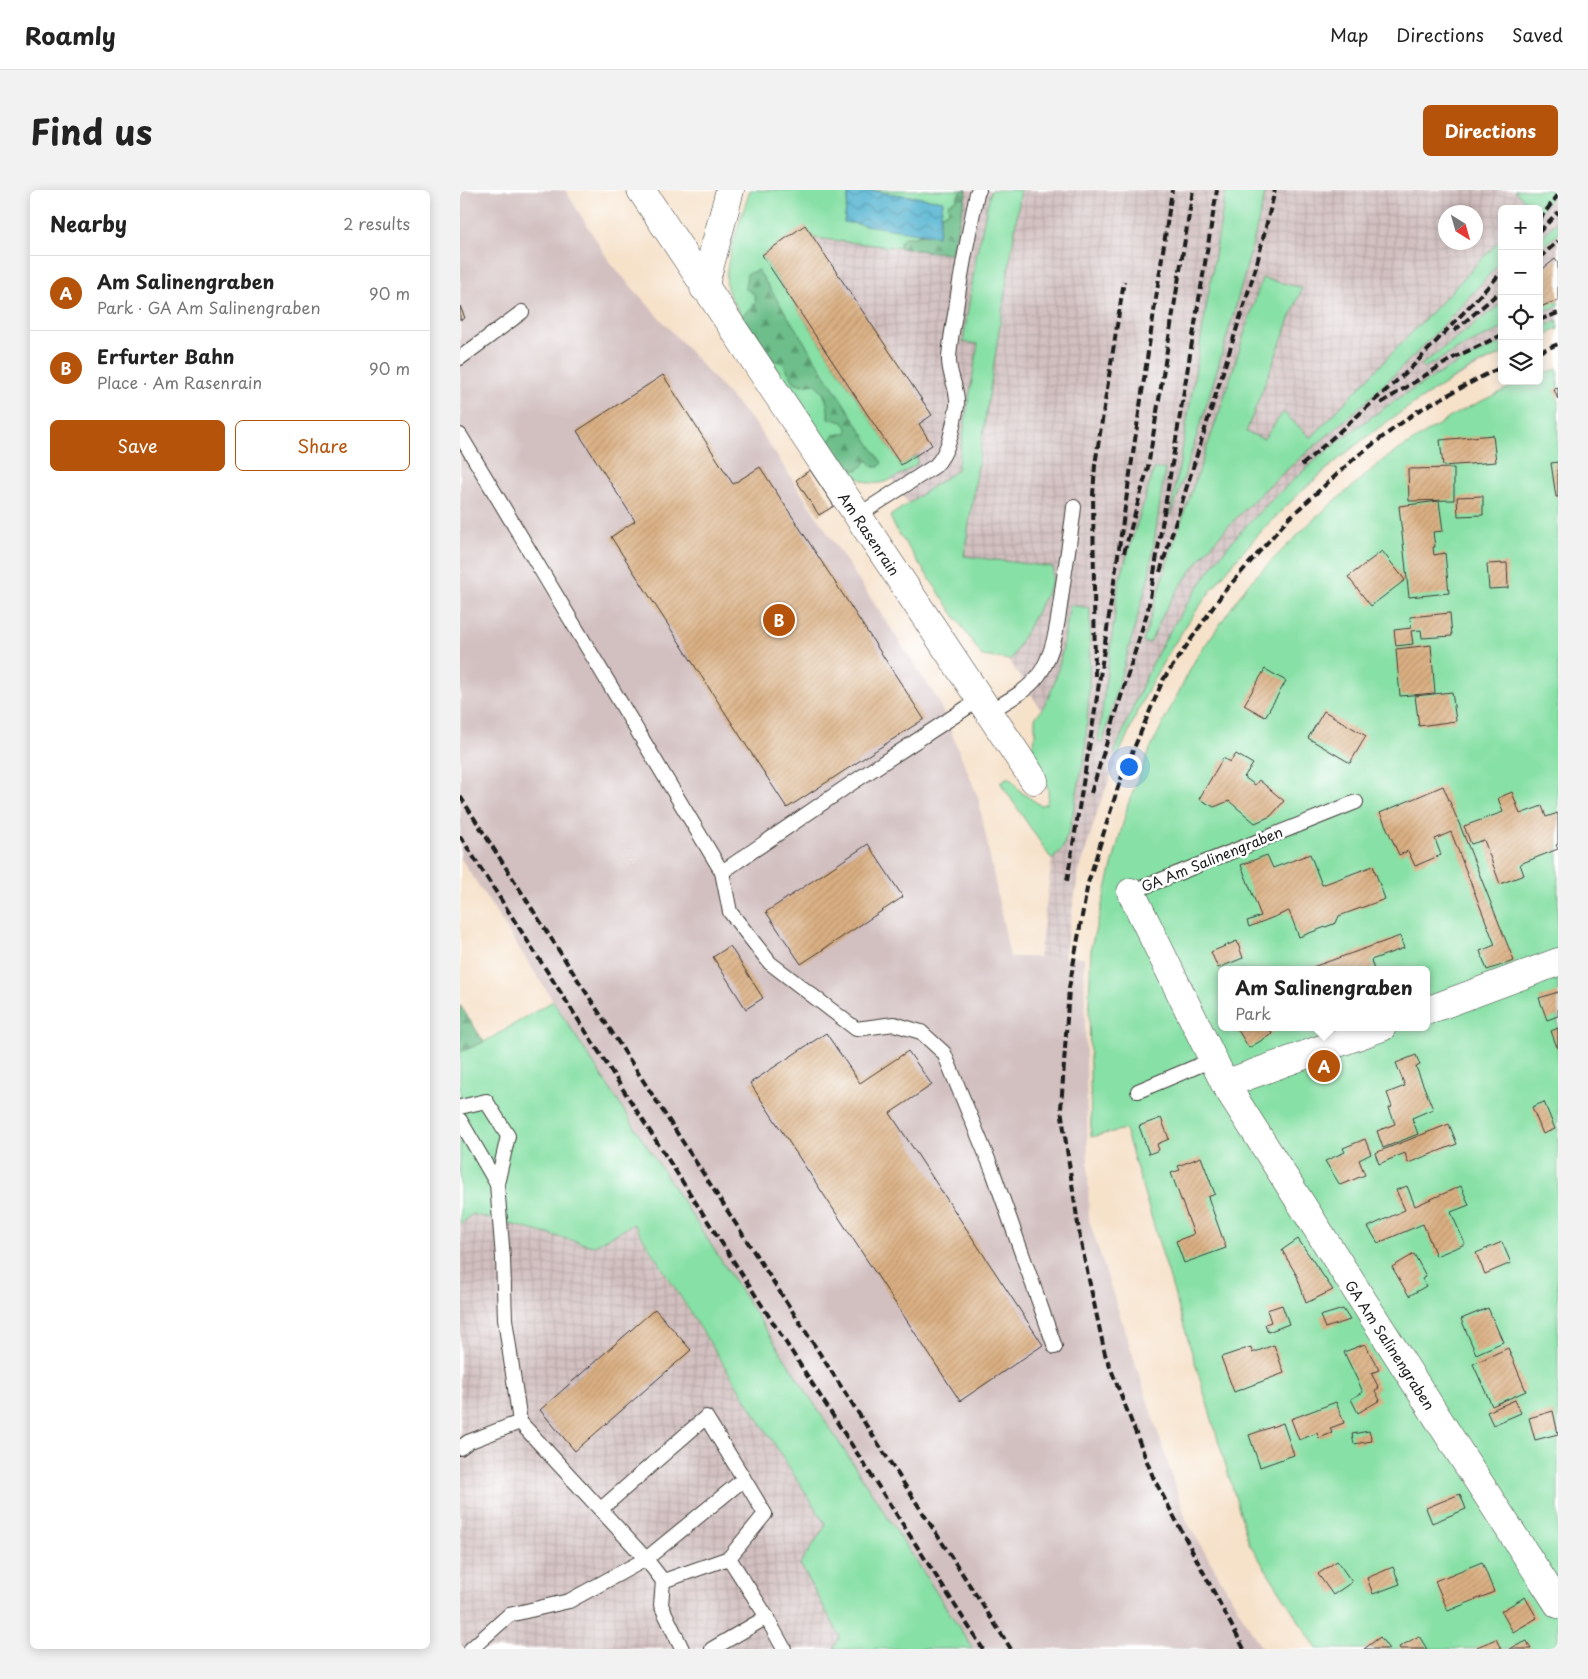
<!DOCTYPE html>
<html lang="en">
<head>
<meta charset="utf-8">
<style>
  :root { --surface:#fff; --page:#f2f2f2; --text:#222; --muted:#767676; --line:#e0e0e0; --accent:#b45309 }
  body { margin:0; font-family:"Playpen Sans",sans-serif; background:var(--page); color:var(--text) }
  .controls { position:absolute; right:15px; top:15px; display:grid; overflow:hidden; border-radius:8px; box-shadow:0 2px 12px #0003 }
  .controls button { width:45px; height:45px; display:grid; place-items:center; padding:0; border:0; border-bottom:1px solid var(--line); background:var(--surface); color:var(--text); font:25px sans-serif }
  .compass { position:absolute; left:978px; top:15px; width:45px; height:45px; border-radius:50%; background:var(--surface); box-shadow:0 2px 12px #0003; rotate:143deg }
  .you { position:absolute; left:668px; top:576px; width:18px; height:18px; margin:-12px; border:4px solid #fff; border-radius:50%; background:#1a73e8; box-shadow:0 0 0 8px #1a73e833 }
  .badge { display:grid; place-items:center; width:32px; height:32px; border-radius:50%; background:var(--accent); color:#fff; font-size:16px; font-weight:700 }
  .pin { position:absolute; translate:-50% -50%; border:2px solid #fff; box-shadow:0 1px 5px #0006 }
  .popup { position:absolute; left:758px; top:776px; width:212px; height:65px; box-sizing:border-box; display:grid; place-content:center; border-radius:8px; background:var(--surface); filter:drop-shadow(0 1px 4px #0005); font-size:16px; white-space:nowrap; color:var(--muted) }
  .popup b { font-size:19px; color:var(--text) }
  .popup::after { content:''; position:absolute; left:50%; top:100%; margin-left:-10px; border:10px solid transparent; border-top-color:var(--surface) }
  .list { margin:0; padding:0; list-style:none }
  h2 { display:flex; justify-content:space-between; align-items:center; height:65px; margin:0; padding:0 20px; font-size:21px }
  h2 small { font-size:16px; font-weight:400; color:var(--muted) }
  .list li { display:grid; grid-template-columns:32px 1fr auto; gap:15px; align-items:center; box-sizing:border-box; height:75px; padding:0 20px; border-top:1px solid var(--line) }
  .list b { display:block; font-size:19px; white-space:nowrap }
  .list p { margin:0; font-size:16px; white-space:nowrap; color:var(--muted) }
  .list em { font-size:16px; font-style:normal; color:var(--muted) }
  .actions { display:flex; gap:10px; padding:15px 20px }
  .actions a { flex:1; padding:11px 0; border:1px solid var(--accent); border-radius:8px; text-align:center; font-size:18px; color:var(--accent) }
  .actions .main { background:var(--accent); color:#fff }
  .icon { flex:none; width:28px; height:28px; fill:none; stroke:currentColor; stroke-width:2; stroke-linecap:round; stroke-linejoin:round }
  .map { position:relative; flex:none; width:1098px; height:1459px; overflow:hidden; border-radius:8px }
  header { display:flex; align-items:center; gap:30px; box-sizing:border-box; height:70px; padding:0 25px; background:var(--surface); border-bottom:1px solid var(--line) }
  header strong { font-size:24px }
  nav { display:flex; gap:28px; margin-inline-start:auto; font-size:18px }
  .intro { display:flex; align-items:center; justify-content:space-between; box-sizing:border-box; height:120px; padding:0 30px }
  h1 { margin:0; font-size:35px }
  .button { padding:12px 22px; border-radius:8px; background:var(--accent); color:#fff; font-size:18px; font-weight:700 }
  main { display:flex; gap:30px; padding:0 30px }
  aside { flex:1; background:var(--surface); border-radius:8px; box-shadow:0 2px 12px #0003 }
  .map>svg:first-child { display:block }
  .industrial { fill:url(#industrial-grid); fill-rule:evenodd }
  .railway { fill:#d2bfc0 }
  .green { fill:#87e0a5; stroke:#527e60; fill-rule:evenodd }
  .forest { fill:url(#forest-firs); stroke:#446d53 }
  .water { fill:url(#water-waves); stroke:#366876 }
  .building { fill:url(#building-hatch) }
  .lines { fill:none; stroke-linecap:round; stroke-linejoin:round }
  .lane-casing { stroke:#3d3a36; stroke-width:16 }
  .street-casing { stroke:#3d3a36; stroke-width:29 }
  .lane { stroke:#fff; stroke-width:14 }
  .street { stroke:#fff; stroke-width:28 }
  .rail { stroke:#1c1c1c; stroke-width:4; stroke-dasharray:8 4; stroke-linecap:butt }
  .labels { text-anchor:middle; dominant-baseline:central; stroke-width:5; stroke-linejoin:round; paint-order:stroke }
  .street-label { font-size:14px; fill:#1c1c1c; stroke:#fff }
</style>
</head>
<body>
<header>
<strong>Roamly</strong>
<nav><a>Map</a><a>Directions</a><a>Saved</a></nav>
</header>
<div class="intro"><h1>Find us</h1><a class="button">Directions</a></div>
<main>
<aside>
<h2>Nearby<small>2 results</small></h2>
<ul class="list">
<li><span class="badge">A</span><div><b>Am Salinengraben</b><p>Park · GA Am Salinengraben</p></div><em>90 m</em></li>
<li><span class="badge">B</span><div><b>Erfurter Bahn</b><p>Place · Am Rasenrain</p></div><em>90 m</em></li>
</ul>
<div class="actions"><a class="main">Save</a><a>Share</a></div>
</aside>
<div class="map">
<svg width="1098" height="1459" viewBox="0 0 1098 1459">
  <defs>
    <pattern id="industrial-grid" width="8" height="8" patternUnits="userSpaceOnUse" patternTransform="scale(1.25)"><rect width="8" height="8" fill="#d2bfc0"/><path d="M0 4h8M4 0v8" fill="none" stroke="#b4a4a4"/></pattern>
    <pattern id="forest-firs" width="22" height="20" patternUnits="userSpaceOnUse" patternTransform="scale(1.25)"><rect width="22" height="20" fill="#6dbe8a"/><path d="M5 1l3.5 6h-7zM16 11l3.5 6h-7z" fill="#599a70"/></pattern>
    <pattern id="water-waves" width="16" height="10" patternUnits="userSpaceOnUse" patternTransform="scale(1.25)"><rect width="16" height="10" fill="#51b3d0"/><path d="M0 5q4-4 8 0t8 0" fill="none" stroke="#4291a8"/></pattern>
    <pattern id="building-hatch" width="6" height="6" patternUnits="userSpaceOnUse" patternTransform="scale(1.25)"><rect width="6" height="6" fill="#daaf82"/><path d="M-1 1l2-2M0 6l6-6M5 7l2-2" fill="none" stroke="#ba9670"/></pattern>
  </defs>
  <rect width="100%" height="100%" fill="#fff"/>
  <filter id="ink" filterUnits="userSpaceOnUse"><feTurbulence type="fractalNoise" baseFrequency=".02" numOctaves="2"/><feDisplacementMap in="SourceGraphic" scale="10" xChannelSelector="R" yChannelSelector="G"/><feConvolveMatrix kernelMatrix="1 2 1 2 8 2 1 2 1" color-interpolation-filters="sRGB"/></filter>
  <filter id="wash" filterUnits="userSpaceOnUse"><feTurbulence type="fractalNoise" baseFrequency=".0096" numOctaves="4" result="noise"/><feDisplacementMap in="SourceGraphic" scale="20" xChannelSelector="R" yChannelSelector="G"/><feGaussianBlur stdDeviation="1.12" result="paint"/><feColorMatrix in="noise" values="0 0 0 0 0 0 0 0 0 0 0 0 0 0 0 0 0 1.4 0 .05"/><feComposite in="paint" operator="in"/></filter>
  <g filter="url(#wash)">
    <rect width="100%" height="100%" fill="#f6e1c9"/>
    <g class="industrial">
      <path d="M302,0H1098V139L1079,147V19H1042V164L985,194L932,228L899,252L868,279L811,330L784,360L749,402L725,436L700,477L672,533L639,616L618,686L604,767L579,768L592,670L614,547L582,521L286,62ZM986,22H1016V52H986Z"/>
      <path d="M12,1024L133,1056L173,1034L445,1459H0V1035Z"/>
    </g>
    <path class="railway" d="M0,0H105L151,74L297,236L478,510L518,607L550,767H624L629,1030L727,1332L802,1459H513L0,667Z"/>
    <g class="green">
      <path d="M290,0H389L384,32L478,45L483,11L407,0H507L491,64L354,48L345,36L302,65L441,275L458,265L457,274C422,297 410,304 378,270L279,122C276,115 270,108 268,101C260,78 283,25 290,0Z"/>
      <path d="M532,0H561L504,366L593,377L591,395L551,470L522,466L435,338L430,326L497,280L518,154L503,152L516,67L530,3Z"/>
      <path d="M766,0H806C780,110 746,218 711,326L710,325L721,267Z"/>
      <path d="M1054,0H1096L1079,24V19H1070L1071,17Z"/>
      <path d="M1098,31V44L1079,60V49Z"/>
      <path d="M1042,48V70C998,120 954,168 905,212C878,237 849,260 822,284C780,321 739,365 710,412C702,425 696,440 690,453L683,452L710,364L762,214L802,88L842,98L786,242L804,249L823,222L851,248Z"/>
      <path d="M1098,110V116L1079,123V116L1081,117Z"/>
      <path d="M1042,113V139L1005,155L964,178L961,175Z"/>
      <path d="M1098,130V139L1079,147V138Z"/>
      <path d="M1042,153V164C1009,177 979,197 950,216C850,283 761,371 701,476C684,504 672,535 659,564L654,563C673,519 689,473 715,433C733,404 752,375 774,349C843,272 946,192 1042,153Z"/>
      <path d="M1098,179V1459H857L789,1353L665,939L631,947L629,813L631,757L668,614L690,559L735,470L788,394L854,329L923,270L997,223L1063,191H1079V184ZM762,780H966V837H762Z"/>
      <path d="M694,279H705L689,386L642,553L638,552L659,392Z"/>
      <path d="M610,415L630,418L629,502L625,563L610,638L602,659L592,670L540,592L549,587L561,602L580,615L586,614C595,593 574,583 572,563C571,558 574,553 575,548C575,541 575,535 575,528C600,501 603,450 610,415Z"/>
      <path d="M93,811L513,1459H374L380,1446L340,1374L366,1335L174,1034L133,1056L12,1024L0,1035V862L24,852Z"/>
    </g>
    <g class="forest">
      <path d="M505,0H507L491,64L440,58V52L444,47H455L464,43L478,45L481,26L489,21L488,14L496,10L499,3Z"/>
      <path d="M298,80L422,273L419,277H414L407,270C392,296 375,267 369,252L374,245L387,243V238L383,232L368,228C369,214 365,203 355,193L342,195L334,192L323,173L312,170L282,126L296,112L294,104L285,98L287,84Z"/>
      <path d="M0,815L24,852L0,862Z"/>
    </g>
    <path class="water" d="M389,0H407L483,11L478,46L384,32Z"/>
    <g id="blocks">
      <g class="building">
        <path d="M345,35L472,225L459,234L472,255L441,275L302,65Z"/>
        <path d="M1095,69L1098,73V110L1080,117L1079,82Z"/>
        <path d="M0,116L5,128L0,130Z"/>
        <path d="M203,185L273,294L300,277L464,529L327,618L151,347L175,331L117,241Z"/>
        <path d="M1098,198V210L1094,199Z"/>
        <path d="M1033,245L1036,272L983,276L980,250Z"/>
        <path d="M1098,272V307H1096L1091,273Z"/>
        <path d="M994,278V310L949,311L948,279Z"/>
        <path d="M350,280L374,316L359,325L336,290Z"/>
        <path d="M1023,306V325L998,326L997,307Z"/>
        <path d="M979,311L983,341L973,342L975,357H973L974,365L985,363L989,403L949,407L939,316Z"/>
        <path d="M922,361L945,390L911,416L888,387Z"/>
        <path d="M1047,373L1048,398L1029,399L1027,374Z"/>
        <path d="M990,423L992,446L962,448L961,440L951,441L953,454L936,456L934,440L951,438L950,427Z"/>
        <path d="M971,455L975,503L940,506L936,459Z"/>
        <path d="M805,479L826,491L805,527L784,515Z"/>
        <path d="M992,502L996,531L959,536L955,506Z"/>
        <path d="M864,521L906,546L890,573L848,548Z"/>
        <path d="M776,564L793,574L784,587L795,595L799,590L824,611L811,626L795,633L769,611L754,617L739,609L763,568L770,572Z"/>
        <path d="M983,596L1001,638L1054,771L1027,780L1020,761L1035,755L991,642L975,649L981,665L955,676L948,661L939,665L920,623Z"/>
        <path d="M1052,602L1060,624L1082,616L1086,627L1098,623V654L1096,655L1098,659L1060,674L1064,685L1040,694L1024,650L1011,654L1004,636L1043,622L1038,608Z"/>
        <path d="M408,654L443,707L341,774L306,722Z"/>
        <path d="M850,664L862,695L913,676L925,709L879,726L876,733L839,747L829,721L789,737L787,731L801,726L781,675L807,665L813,678Z"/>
        <path d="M940,746L944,758L911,770L914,780H851L850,778Z"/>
        <path d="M777,751L783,768L758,778L751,762Z"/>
        <path d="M270,756L303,808L286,819L253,767Z"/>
        <path d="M1098,802V826L1087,830L1079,808Z"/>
        <path d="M776,837H809L812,844L789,858Z"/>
        <path d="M1098,838V860L1091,841Z"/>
        <path d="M366,843L400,893L448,861L472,895L430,923L583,1155L500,1211L290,893Z"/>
        <path d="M956,865L960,875L956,877L973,919L952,928L958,944L923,958L917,941L935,934L929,918L932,917L927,903L945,896L936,873Z"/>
        <path d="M1084,912L1095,939L1083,944L1072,917Z"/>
        <path d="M701,928L709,949L697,954L699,960L689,964L679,936Z"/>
        <path d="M989,934L997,954L948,973L945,963L919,974L915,963Z"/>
        <path d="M905,949L911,964L899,970L905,985L880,995L865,971L885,962L883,958Z"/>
        <path d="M741,967L755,1004L748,1007L766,1058L724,1073L716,1051L734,1044L711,983L720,980L718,976Z"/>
        <path d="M947,996L955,1016L1001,996L1009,1015L991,1022L1005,1054L976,1066L963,1034L918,1053L908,1037L945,1020L936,1000Z"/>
        <path d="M838,1049L873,1100L846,1113L837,1086L822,1060Z"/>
        <path d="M1042,1052L1051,1073L1025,1084L1016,1063Z"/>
        <path d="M954,1064L966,1086L962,1089L966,1096L949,1106L932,1077Z"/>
        <path d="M822,1115L829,1134L808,1142L805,1134L811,1132L807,1120Z"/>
        <path d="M1028,1118L1043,1152L1016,1164L1001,1129Z"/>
        <path d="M195,1119L231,1160L115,1261L80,1220Z"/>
        <path d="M883,1119L890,1130L865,1138L860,1126Z"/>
        <path d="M905,1154L919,1180L911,1183L919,1198L915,1201L920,1210L898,1223L891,1209L903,1202L884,1162Z"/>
        <path d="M814,1155L824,1183L774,1202L761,1167L791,1157L792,1163Z"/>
        <path d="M1048,1158L1066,1201L1032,1216L1013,1174Z"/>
        <path d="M1055,1210L1061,1223L1033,1235L1027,1222Z"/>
        <path d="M876,1212L884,1233L870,1238L872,1243L859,1248L857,1243L839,1250L831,1229Z"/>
        <path d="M1093,1221L1098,1244L1075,1250L1069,1228Z"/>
        <path d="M823,1233L834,1265L800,1277L789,1245Z"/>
        <path d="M909,1241L912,1251L894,1254L892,1244Z"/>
        <path d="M1000,1304L1006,1319L972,1333L966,1318Z"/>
        <path d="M877,1371L892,1392L873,1405L858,1384Z"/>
        <path d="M1022,1372L1034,1402L988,1421L975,1391Z"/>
        <path d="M933,1377L940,1394L913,1404L907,1388Z"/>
        <path d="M1065,1407L1077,1428L1053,1442L1041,1421Z"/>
        <path d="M959,1446L967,1459H940L939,1457Z"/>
        <path d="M920,1447L929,1459H904Z"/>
        <path d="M1036,1449L1041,1459H1018L1017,1457Z"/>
        <path d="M1067,1451L1071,1459H1049Z"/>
      </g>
    </g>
  </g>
  <g filter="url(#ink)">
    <use href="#blocks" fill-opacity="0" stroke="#3d3a36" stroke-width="1"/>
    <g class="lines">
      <defs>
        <g id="lane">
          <path d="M0,168L62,122"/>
          <path d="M0,245L262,682L270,722L310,773L396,839L434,834L461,842L484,863L532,979L595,1157"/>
          <path d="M397,326L475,276C490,261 493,236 497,216C499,200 488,184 489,168C490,151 493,135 496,119C501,80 509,42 517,3L519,0"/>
          <path d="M529,522C545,512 566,502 578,486C596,463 599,422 603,394C607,368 611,343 614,317"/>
          <path d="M262,682L386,597L520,509"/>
          <path d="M671,702L896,612"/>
          <path d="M678,901L752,870"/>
          <path d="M0,917L26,911L48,946L37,994"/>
          <path d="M0,930L37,994L43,1068L45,1129L60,1232"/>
          <path d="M0,1258L8,1252L60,1232L186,1369L109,1411L49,1425L11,1459"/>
          <path d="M141,1319L246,1227L284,1289L186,1369L203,1391L269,1368L305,1324L284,1289"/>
          <path d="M269,1368L303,1421L324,1459"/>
          <path d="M203,1391L201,1415L222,1459"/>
          <path d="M252,1459L307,1427"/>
        </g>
        <g id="street">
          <path d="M181,0L574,590"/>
          <path d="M244,98L270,0"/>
          <path d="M671,702L765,894L998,1260L1098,1414"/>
          <path d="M966,821L1098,772"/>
          <path d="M765,894L922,837"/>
        </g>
      </defs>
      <use href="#lane" class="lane-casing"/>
      <use href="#street" class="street-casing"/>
      <use href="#lane" class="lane"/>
      <use href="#street" class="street"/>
      <g class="rail">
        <path d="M1079,30L1098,5"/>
        <path d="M1079,42L1098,22"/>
        <path d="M1079,68L1098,51"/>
        <path d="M1079,130L1098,123"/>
        <path d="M994,141L1042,100"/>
        <path d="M1079,162L1098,154"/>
        <path d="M921,213L993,168L1042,145"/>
        <path d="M842,275L951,178L1042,82"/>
        <path d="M664,363L688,277L733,0"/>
        <path d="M700,382L796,77L815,0"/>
        <path d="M635,486L633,305L635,275L664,91"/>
        <path d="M631,603L688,420L757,0"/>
        <path d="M0,606L85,739L551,1459"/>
        <path d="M0,646L523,1459"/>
        <path d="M607,691L634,527L712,0"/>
        <path d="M784,1459L693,1287L645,1164L620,1048L601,919L609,798L628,693L660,591L703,490L763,403L829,328L896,267L956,222L1027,184L1042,177"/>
      </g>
    </g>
  </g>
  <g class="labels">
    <g class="street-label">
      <text transform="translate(409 344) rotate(56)">Am Rasenrain</text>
      <text transform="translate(752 669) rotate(-22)">GA Am Salinengraben</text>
      <text transform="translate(930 1155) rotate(57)">GA Am Salinengraben</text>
    </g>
  </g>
</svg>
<div class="controls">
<button>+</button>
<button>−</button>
<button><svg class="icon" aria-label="locate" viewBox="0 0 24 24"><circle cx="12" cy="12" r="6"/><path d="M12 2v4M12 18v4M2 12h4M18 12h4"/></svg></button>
<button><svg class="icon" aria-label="layers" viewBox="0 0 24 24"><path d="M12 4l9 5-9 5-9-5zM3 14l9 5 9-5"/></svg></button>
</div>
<svg class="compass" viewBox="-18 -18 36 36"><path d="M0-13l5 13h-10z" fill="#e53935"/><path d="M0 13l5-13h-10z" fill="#767676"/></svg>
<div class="you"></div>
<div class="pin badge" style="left:864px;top:876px">A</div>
<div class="popup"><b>Am Salinengraben</b>Park</div>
<div class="pin badge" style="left:319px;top:430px">B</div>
</div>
</main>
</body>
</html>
